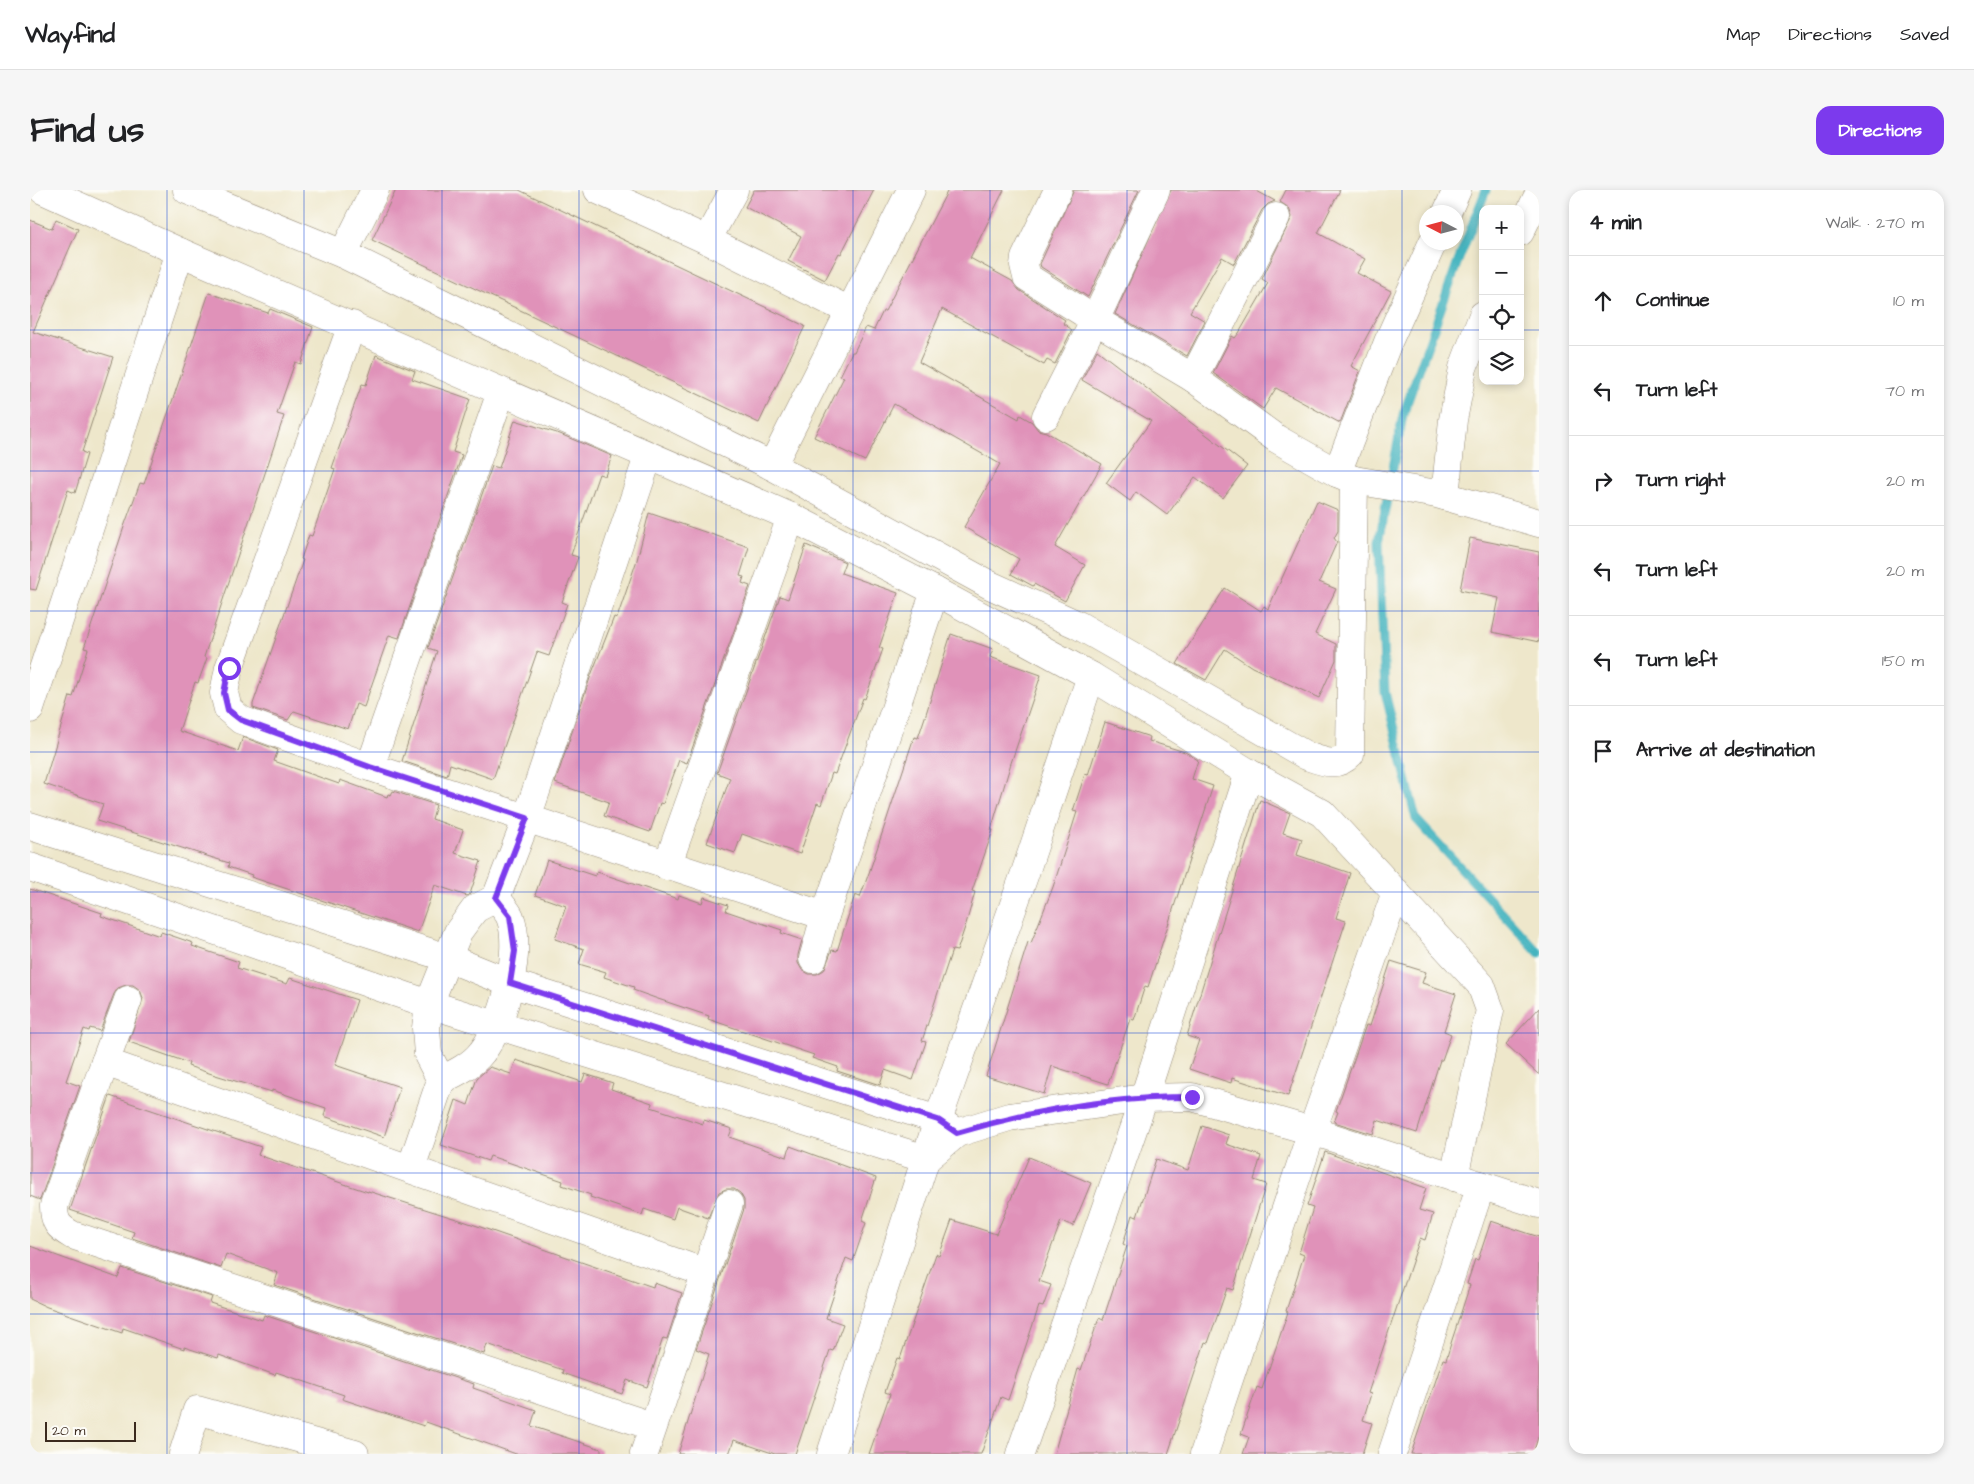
<!DOCTYPE html>
<html lang="en">
<head>
<meta charset="utf-8">
<style>
  :root { --surface:#fff; --page:#f6f6f6; --text:#202124; --muted:#757577; --line:#e0e0e0; --accent:#7c3aed }
  body { margin:0; font-family:"Architects Daughter",sans-serif; background:var(--page); color:var(--text) }
  .controls { position:absolute; right:15px; top:15px; display:grid; overflow:hidden; border-radius:10px; box-shadow:0 2px 8px #0003 }
  .controls button { width:45px; height:45px; display:grid; place-items:center; padding:0; border:0; border-bottom:1px solid var(--line); background:var(--surface); color:var(--text); font:25px sans-serif }
  .compass { position:absolute; left:1389px; top:15px; width:45px; height:45px; border-radius:50%; background:var(--surface); box-shadow:0 2px 8px #0003; rotate:276deg }
  .scale { position:absolute; left:15px; bottom:12px; width:91px; box-sizing:border-box; padding-left:5px; border:2px solid #3b2a1e; border-top:0; font-size:14px; line-height:18px; white-space:nowrap; color:#3b2a1e; -webkit-text-stroke:4px #fdfcf7; paint-order:stroke }
  .stop { position:absolute; width:15px; height:15px; margin:-11px; border:4px solid #7c3aed; border-radius:50%; background:#fff }
  .stop.end { background:#7c3aed; border-color:#fff; box-shadow:0 1px 5px #0008 }
  .list { margin:0; padding:0; list-style:none }
  h2 { display:flex; justify-content:space-between; align-items:center; height:65px; margin:0; padding:0 20px; font-size:21px }
  h2 small { font-size:16px; font-weight:400; color:var(--muted) }
  .list li { display:grid; grid-template-columns:32px 1fr auto; gap:15px; align-items:center; box-sizing:border-box; height:90px; padding:0 20px; border-top:1px solid var(--line) }
  .list b { display:block; font-size:19px; white-space:nowrap }
  .list em { font-size:16px; font-style:normal; color:var(--muted) }
  .icon { flex:none; width:28px; height:28px; fill:none; stroke:currentColor; stroke-width:2; stroke-linecap:round; stroke-linejoin:round }
  .map { position:relative; flex:none; width:1509px; height:1264px; overflow:hidden; border-radius:15px }
  header { display:flex; align-items:center; gap:30px; box-sizing:border-box; height:70px; padding:0 25px; background:var(--surface); border-bottom:1px solid var(--line) }
  header strong { font-size:24px }
  nav { display:flex; gap:28px; margin-inline-start:auto; font-size:18px }
  .intro { display:flex; align-items:center; justify-content:space-between; box-sizing:border-box; height:120px; padding:0 30px }
  h1 { margin:0; font-size:35px }
  .button { padding:12px 22px; border-radius:15px; background:var(--accent); color:#fff; font-size:18px; font-weight:700 }
  main { display:flex; gap:30px; padding:0 30px }
  aside { flex:1; background:var(--surface); border-radius:15px; box-shadow:0 2px 8px #0003 }
  .map>svg:first-child { display:block }
  .lines { fill:none; stroke-linecap:round; stroke-linejoin:round }
  .stream { stroke:#45b4bf; stroke-width:9 }
  .building { fill:#e092b9 }
  .minor-casing { stroke:#948874; stroke-width:29 }
  .minor { stroke:#fff; stroke-width:28 }
  .route { stroke:#7c3aed; stroke-width:6 }
  .grid { fill:none; stroke:#1d4ed8; stroke-width:1; stroke-opacity:0.55 }
</style>
</head>
<body>
<header>
<strong>Wayfind</strong>
<nav><a>Map</a><a>Directions</a><a>Saved</a></nav>
</header>
<div class="intro"><h1>Find us</h1><a class="button">Directions</a></div>
<main>
<div class="map">
<svg width="1509" height="1264" viewBox="0 0 1509 1264">
  <rect width="100%" height="100%" fill="#fdfcf7"/>
  <filter id="ink" filterUnits="userSpaceOnUse"><feTurbulence type="fractalNoise" baseFrequency=".02" numOctaves="2"/><feDisplacementMap in="SourceGraphic" scale="10" xChannelSelector="R" yChannelSelector="G"/><feConvolveMatrix kernelMatrix="1 2 1 2 8 2 1 2 1" color-interpolation-filters="sRGB"/></filter>
  <filter id="wash" filterUnits="userSpaceOnUse"><feTurbulence type="fractalNoise" baseFrequency=".0096" numOctaves="4" result="noise"/><feDisplacementMap in="SourceGraphic" scale="20" xChannelSelector="R" yChannelSelector="G"/><feGaussianBlur stdDeviation="1.12" result="paint"/><feColorMatrix in="noise" values="0 0 0 0 0 0 0 0 0 0 0 0 0 0 0 0 0 1.4 0 .05"/><feComposite in="paint" operator="in"/></filter>
  <g filter="url(#wash)">
    <rect width="100%" height="100%" fill="#eee7cb"/>
    <g class="lines">
      <path class="stream" d="M1456,0L1428,71L1373,225L1349,352L1355,502L1386,629L1509,763"/>
    </g>
    <g id="blocks">
      <g class="building">
        <path d="M366,0H489L775,136L729,233L342,50Z"/>
        <path d="M724,0H844L811,64L809,63L795,90L758,71L771,46L715,17Z"/>
        <path d="M918,0H974L940,68L982,91L989,100L1035,130L1033,133L1042,140L1025,174L1017,170L1014,175L912,119L889,172L989,229L990,225L1002,232L1008,240L1016,242L1072,274L1025,357L1055,375L1035,411L1004,394L1003,396L981,384L989,369L934,337L970,274L864,214L835,271L784,247L814,187L810,186L822,162H824L836,137L844,140L853,121H855Z"/>
        <path d="M1044,0H1109L1058,107L1011,77L1010,74Z"/>
        <path d="M1141,0H1225L1245,11L1238,14L1232,20L1204,74L1192,67L1160,122L1175,131L1157,166L1085,124Z"/>
        <path d="M1256,0H1310L1288,43L1335,69L1327,83L1361,101L1321,176L1330,181L1310,233L1246,198L1233,219L1183,183L1202,146L1205,148L1209,143L1238,93L1232,89L1262,27L1259,18L1250,12Z"/>
        <path d="M26,29L48,39L3,142L83,167L52,262L57,264L45,303L38,300L6,400L0,399V30L22,39Z"/>
        <path d="M179,103L238,123L240,119L283,137L271,174L265,172L247,224L254,226L174,467L177,468L168,493L165,492L149,541L208,561L213,547L248,560L244,571L309,594L310,590L357,607L358,604L361,605L363,601L406,615L402,629L433,640L425,663L451,671L440,704L437,706L405,695L388,742L221,687L222,685L198,677L199,673L67,631L73,614L14,594L40,506L43,507L58,459L54,458L95,334L110,293L114,294Z"/>
        <path d="M1067,160L1217,276L1193,308L1165,287L1137,325L1106,302L1100,311L1076,293L1121,231L1052,190Z"/>
        <path d="M346,165L385,181L382,189L440,209L423,262L432,265L369,448L359,445L334,517L326,514L318,539L264,521L258,530L223,518V514L273,370L271,369L279,345L282,346L305,279L302,278L311,252L332,194L336,195Z"/>
        <path d="M485,230L530,244L582,266L575,286L569,284L541,365L548,367L532,412L537,414L519,466L507,462L463,589L420,574L417,586L372,571L407,461L398,458L462,276L469,278Z"/>
        <path d="M1287,311L1308,320V341L1304,348L1307,352L1289,392L1306,399L1285,444L1306,454V470L1289,508L1222,477L1195,459L1176,490L1147,474L1195,398L1231,421L1234,416L1238,419Z"/>
        <path d="M619,323L719,357L710,386L714,387L712,393L720,396L657,573L649,570L633,614L630,613L620,642L574,626L579,612L525,593L560,488L584,427L587,428L607,370Z"/>
        <path d="M1440,348L1509,362V452L1462,442L1469,408L1430,400Z"/>
        <path d="M776,355L815,372L811,383L868,403L849,458L853,459L835,509L833,508L805,584L802,583L791,615L787,613L770,664L712,644L705,663L677,653L700,588L687,583L750,406L758,409Z"/>
        <path d="M921,444L963,459L960,467L1011,485L981,573L961,640H963L942,701L945,702L936,734L927,761L922,760L892,851L896,852L883,890L855,880L850,895L807,881L808,877L782,868L784,865L678,829L679,826L628,809L603,800L604,797L574,787L576,782L549,774L554,759L525,749L536,716L505,705L517,670L565,686L567,682L648,709L649,705L672,713L674,707L698,715L696,721L752,740L751,743L772,750L768,765V773L772,780L779,784H787L794,780L802,760L807,761L825,705L830,707L839,683L884,547L888,548L895,527Z"/>
        <path d="M1075,532L1120,547L1119,551L1155,562L1168,570L1162,589L1183,596L1118,797L1115,796L1104,830L1100,829L1078,894L1022,876L1014,904L956,886L998,752L1001,753L1023,697L1047,622L1043,621L1055,584L1058,585Z"/>
        <path d="M1230,610L1260,623L1253,643L1272,649L1267,665L1320,683L1306,728L1316,731L1258,906L1202,888L1201,893L1159,879L1169,850L1157,846Z"/>
        <path d="M0,699L72,723L71,726L130,746L131,742L163,753L162,756L209,772L207,778L257,794L260,788L327,810L305,875L370,897L354,947L294,926L296,918L242,900V902L182,884L158,876L159,873L99,852L113,808L110,800L103,795H96L88,798L84,804L70,841L60,838L59,841L54,839L36,891L50,896L10,1010L0,1006Z"/>
        <path d="M1361,771L1396,782L1392,793L1426,804L1414,841L1421,844L1412,870H1410L1387,943L1347,930L1343,944L1304,932L1308,922L1306,921L1336,835L1340,836Z"/>
        <path d="M1509,818V885L1476,854Z"/>
        <path d="M486,870L552,892L555,884L583,893L581,899L622,913L621,917L673,934L674,930L702,939L699,947L757,967L760,956L846,988L832,1031L836,1033L823,1071L816,1068L796,1128L813,1134L803,1161L800,1160L765,1264H745L704,1250L699,1264H648L679,1164L666,1159L714,1019V1010L710,1003L704,999H696L689,1002L678,1028L647,1017L643,1029L614,1019L612,1025L560,1007L561,1005L532,995L533,991L460,966L458,971L411,955L426,910L438,915L447,888L460,877L481,884Z"/>
        <path d="M80,906L231,957L228,965L338,1002V1001L436,1032L623,1097L624,1093L652,1103L637,1149L633,1148L617,1197L597,1190L592,1204L532,1183L533,1180L457,1154L454,1164L244,1095L248,1083L196,1064L191,1078L102,1048L104,1042L40,1020Z"/>
        <path d="M1172,936L1199,945L1196,954L1231,966L1224,990L1236,994L1203,1100L1197,1098L1178,1153L1175,1152L1138,1264H1024L1048,1179L1051,1180L1069,1128L1073,1130L1097,1056L1093,1054L1102,1025L1107,1027L1126,969L1158,980Z"/>
        <path d="M1295,962L1396,998L1389,1020L1403,1024L1395,1050L1390,1048L1338,1203L1341,1204L1333,1230L1342,1233L1332,1264H1213L1219,1247L1211,1244L1227,1197L1232,1199L1258,1122L1256,1121L1274,1065L1269,1063L1283,1018L1277,1016Z"/>
        <path d="M999,967L1061,993L1043,1036L1031,1031L1009,1091L1021,1095L1013,1117L1009,1116L978,1210L971,1207L951,1264H839L860,1204L855,1202L867,1168L870,1169L906,1064L909,1066L922,1030L966,1044Z"/>
        <path d="M1461,1031L1509,1047V1244L1503,1264H1381L1413,1169L1416,1170L1422,1150L1440,1095L1437,1094L1445,1069L1448,1070Z"/>
        <path d="M0,1056L88,1088L92,1078L182,1107L180,1113L232,1130L234,1125L444,1194L443,1198L506,1220L501,1236L571,1259V1264H486L396,1232L394,1236L312,1209L314,1205L246,1182L245,1185L189,1165L188,1168L154,1157V1159L93,1138L92,1143L17,1117L0,1109Z"/>
      </g>
    </g>
  </g>
  <g filter="url(#ink)">
    <use href="#blocks" fill-opacity="0" stroke="#948874" stroke-width="1"/>
    <g class="lines">
      <defs>
        <g id="minor">
          <path d="M13,0L150,62L761,327L905,401L1061,486L1219,583L1292,623L1451,795L1460,820L1424,987"/>
          <path d="M157,0L313,64L742,276L960,395L1048,435L1277,566C1294,572 1307,578 1320,564L1324,290"/>
          <path d="M568,0L677,50L820,121"/>
          <path d="M1126,0L1065,130L1163,188L1247,249L1307,283L1324,290L1407,304L1509,333"/>
          <path d="M1417,22L1427,0"/>
          <path d="M1490,42L1509,4"/>
          <path d="M677,50L704,0"/>
          <path d="M313,64L345,0"/>
          <path d="M322,135L199,478L194,503L198,519L211,530L340,577L795,726"/>
          <path d="M1163,188L1246,27"/>
          <path d="M1016,226L1065,130L997,87L994,75L995,68L1028,0"/>
          <path d="M742,276L881,0"/>
          <path d="M1307,283L1358,152L1403,52"/>
          <path d="M1415,306L1423,230L1433,178L1453,125"/>
          <path d="M0,519L150,62"/>
          <path d="M340,577L471,202"/>
          <path d="M0,636L418,768L480,793L908,930L927,943"/>
          <path d="M637,676L761,327"/>
          <path d="M0,677L399,814L896,969L927,943L979,927L1114,908L1162,907L1282,941L1509,1014"/>
          <path d="M466,708L497,628L618,267"/>
          <path d="M466,708C470,714 477,720 480,727C493,759 474,835 452,862C442,875 426,883 411,890L398,865L396,838L399,814L428,742L445,719Z"/>
          <path d="M783,769L795,726L905,401"/>
          <path d="M98,810L75,872L676,1083"/>
          <path d="M75,872L24,1016C24,1032 28,1037 42,1045L622,1236"/>
          <path d="M381,978L411,890"/>
          <path d="M153,1264L167,1220L325,1264"/>
          <path d="M614,1264L699,1014"/>
          <path d="M801,1264L908,930L995,683L1061,486"/>
          <path d="M990,1264L1114,908L1219,583"/>
          <path d="M1174,1264L1282,941L1366,702"/>
          <path d="M1362,1264L1451,995"/>
        </g>
      </defs>
      <use href="#minor" class="minor-casing"/>
      <use href="#minor" class="minor"/>
    </g>
  </g>
  <g class="lines" filter="url(#ink)">
    <path class="route" d="M199,478L194,503L198,520L211,530L340,577L497,628L466,708L480,726L485,761L480,793L908,930L927,943C1003,920 1083,907 1162,907"/>
  </g>
  <path class="grid" d="M137,0V1264M274,0V1264M412,0V1264M549,0V1264M686,0V1264M823,0V1264M960,0V1264M1097,0V1264M1235,0V1264M1372,0V1264M0,140H1453M1490,140H1509M0,281H1509M0,421H1509M0,562H1509M0,702H1509M0,843H1509M0,983H1509M0,1124H1509"/>
</svg>
<div class="controls">
<button>+</button>
<button>−</button>
<button><svg class="icon" aria-label="locate" viewBox="0 0 24 24"><circle cx="12" cy="12" r="6"/><path d="M12 2v4M12 18v4M2 12h4M18 12h4"/></svg></button>
<button><svg class="icon" aria-label="layers" viewBox="0 0 24 24"><path d="M12 4l9 5-9 5-9-5zM3 14l9 5 9-5"/></svg></button>
</div>
<svg class="compass" viewBox="-18 -18 36 36"><path d="M0-13l5 13h-10z" fill="#e53935"/><path d="M0 13l5-13h-10z" fill="#757577"/></svg>
<div class="scale">20 m</div>
<div class="stop" style="left:199px;top:478px"></div>
<div class="stop end" style="left:1162px;top:907px"></div>
</div>
<aside>
<h2>4 min<small>Walk · 270 m</small></h2>
<ul class="list">
<li><svg class="icon" aria-label="ahead" viewBox="0 0 24 24"><path d="M12 20V5M6 11l6-6 6 6"/></svg><div><b>Continue</b></div><em>10 m</em></li>
<li><svg class="icon" aria-label="left" viewBox="0 0 24 24"><path d="M17 20v-9H6M10 6l-5 5 5 5"/></svg><div><b>Turn left</b></div><em>70 m</em></li>
<li><svg class="icon" aria-label="right" viewBox="0 0 24 24"><path d="M7 20v-9h11M14 6l5 5-5 5"/></svg><div><b>Turn right</b></div><em>20 m</em></li>
<li><svg class="icon" aria-label="left" viewBox="0 0 24 24"><path d="M17 20v-9H6M10 6l-5 5 5 5"/></svg><div><b>Turn left</b></div><em>20 m</em></li>
<li><svg class="icon" aria-label="left" viewBox="0 0 24 24"><path d="M17 20v-9H6M10 6l-5 5 5 5"/></svg><div><b>Turn left</b></div><em>150 m</em></li>
<li><svg class="icon" aria-label="arrive" viewBox="0 0 24 24"><path d="M6 21V4h12l-3 4 3 4H6"/></svg><div><b>Arrive at destination</b></div></li>
</ul>
</aside>
</main>
</body>
</html>
